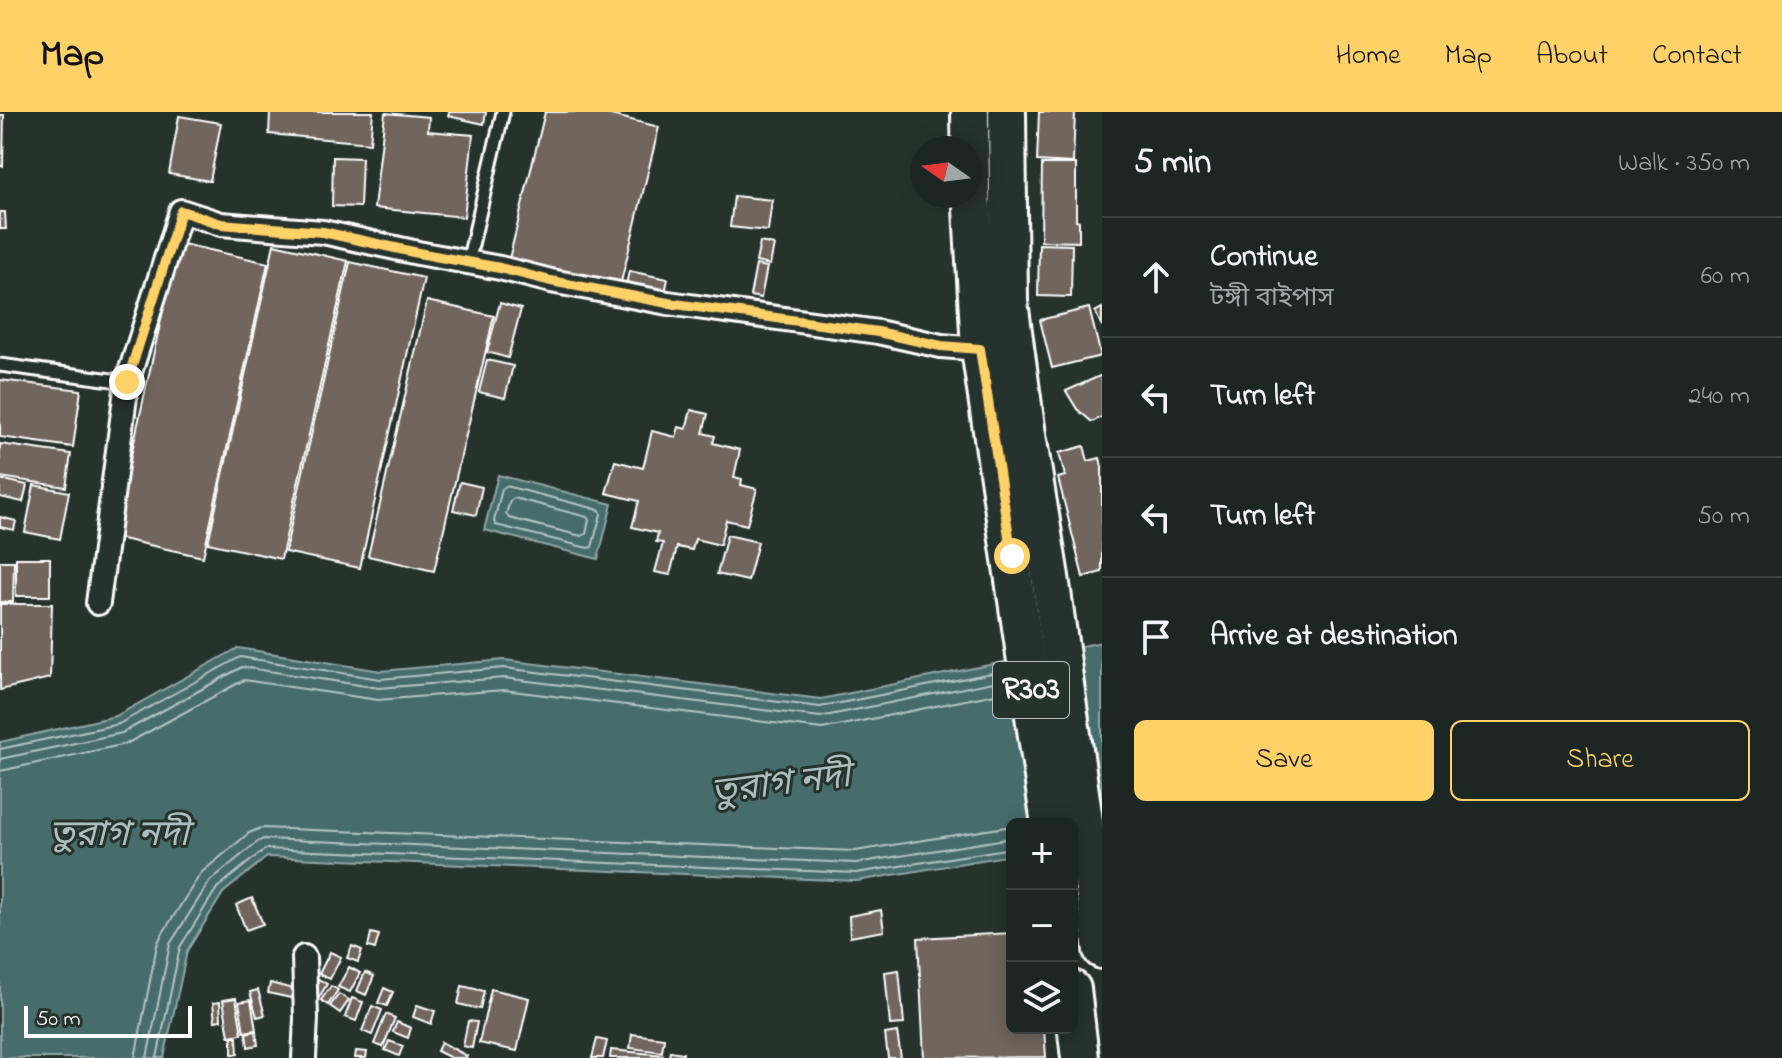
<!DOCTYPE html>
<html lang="en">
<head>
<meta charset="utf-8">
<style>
  :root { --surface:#1c2622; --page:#252e2a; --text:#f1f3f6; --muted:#a0a5a5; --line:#3a4340; --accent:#ffd166 }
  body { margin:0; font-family:"Indie Flower","Noto Sans Bengali",sans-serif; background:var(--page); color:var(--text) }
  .controls { position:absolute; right:24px; bottom:24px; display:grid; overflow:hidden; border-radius:12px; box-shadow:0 4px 20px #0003 }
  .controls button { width:72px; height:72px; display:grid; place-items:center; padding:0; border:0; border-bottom:2px solid var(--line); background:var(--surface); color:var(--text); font:40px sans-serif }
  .compass { position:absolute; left:910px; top:24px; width:72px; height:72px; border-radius:50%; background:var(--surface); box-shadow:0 4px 20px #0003; rotate:284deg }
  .scale { position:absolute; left:24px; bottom:20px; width:168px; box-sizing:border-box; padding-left:8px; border:4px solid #fff; border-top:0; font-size:22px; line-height:28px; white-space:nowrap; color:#fff; -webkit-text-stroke:6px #26332d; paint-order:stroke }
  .stop { position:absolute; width:24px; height:24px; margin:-18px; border:6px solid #ffd166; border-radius:50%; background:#fff }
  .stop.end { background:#ffd166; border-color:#fff; box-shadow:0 2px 8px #0008 }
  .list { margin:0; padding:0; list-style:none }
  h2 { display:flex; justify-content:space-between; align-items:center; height:104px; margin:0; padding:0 32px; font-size:34px }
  h2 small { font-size:26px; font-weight:400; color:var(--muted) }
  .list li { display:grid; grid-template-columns:52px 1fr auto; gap:24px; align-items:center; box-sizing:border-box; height:120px; padding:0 32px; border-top:2px solid var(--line) }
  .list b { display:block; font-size:30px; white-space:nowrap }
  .list p { margin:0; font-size:26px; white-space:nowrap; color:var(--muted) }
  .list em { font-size:26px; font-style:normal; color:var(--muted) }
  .actions { display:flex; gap:16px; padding:24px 32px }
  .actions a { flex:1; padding:18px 0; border:2px solid var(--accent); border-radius:12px; text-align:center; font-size:28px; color:var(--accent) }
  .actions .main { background:var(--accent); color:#111 }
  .icon { flex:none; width:44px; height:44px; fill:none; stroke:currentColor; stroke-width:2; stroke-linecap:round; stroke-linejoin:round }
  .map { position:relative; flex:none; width:1102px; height:946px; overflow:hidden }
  header { display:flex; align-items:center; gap:48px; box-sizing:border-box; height:112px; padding:0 40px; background:var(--accent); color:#111 }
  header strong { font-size:38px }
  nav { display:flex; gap:44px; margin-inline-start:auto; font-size:28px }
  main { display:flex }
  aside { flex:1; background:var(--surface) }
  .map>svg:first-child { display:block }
  .water { fill:#476c6c; stroke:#91a7a7; stroke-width:2 }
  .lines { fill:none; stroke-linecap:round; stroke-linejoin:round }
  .shore { stroke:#b5c4c4; stroke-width:2 }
  .building { fill:#71655d; stroke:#fff; stroke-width:2 }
  .service-casing { stroke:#fff; stroke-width:17 }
  .minor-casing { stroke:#fff; stroke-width:28 }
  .primary-casing { stroke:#fff; stroke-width:42 }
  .service { stroke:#26332d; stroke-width:11 }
  .minor { stroke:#26332d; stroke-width:22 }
  .primary { stroke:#26332d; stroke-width:36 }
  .route { stroke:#ffd166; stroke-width:10 }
  .labels { text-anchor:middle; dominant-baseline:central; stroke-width:6; stroke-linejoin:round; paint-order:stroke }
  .shield { fill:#26332d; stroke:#bec2c0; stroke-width:2 }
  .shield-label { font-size:32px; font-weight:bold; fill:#fff }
  .water-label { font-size:36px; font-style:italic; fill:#acbdbd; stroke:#26332d }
</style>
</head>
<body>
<header>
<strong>Map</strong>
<nav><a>Home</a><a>Map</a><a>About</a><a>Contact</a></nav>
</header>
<main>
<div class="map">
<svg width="1102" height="946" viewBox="0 0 1102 946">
  <rect width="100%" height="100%" fill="#26332d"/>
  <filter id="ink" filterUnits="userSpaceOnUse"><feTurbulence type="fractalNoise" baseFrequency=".0125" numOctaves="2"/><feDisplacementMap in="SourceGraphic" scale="16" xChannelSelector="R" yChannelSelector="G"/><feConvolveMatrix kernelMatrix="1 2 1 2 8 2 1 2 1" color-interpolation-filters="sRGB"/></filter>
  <g filter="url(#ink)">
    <g class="water">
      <path d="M498,363L612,392L598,447L484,418Z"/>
      <path d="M1102,530V729L1072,712H1012V743L857,769L267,745L223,781L187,839L164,946H0V630L116,604L238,536L381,559L504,548L821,587Z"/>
    </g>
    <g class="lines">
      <g class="shore">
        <path d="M506,374L600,398L601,402L592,435L588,436L496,413L494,409L502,377Z"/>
        <path d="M514,386L587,405L589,408L586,422L581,424L509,406L506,402L510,389Z"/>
        <path d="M0,637L119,612L240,545L380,567L504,556L820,595L1007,558"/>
        <path d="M0,647L122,621L242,555L379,576L504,566L820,605L1008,567"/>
        <path d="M0,659L126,632L244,568L378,588L504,578L822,617L1010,579"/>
        <path d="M135,946L157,833L161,824L201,761L249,721L261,716L855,739L1012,714"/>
        <path d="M147,946L170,832L210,769L256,731L263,727L856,751L1012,726"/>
        <path d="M157,946L180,835L217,776L265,737L856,761L1012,736"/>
      </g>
    </g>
    <g class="building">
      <path d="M270,0H373L370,31L269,22Z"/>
      <path d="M449,0H486L484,12L448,4Z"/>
      <path d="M545,0H599L659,15L620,174L509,147Z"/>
      <path d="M1039,0H1075L1073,51L1037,49Z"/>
      <path d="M385,1L429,5L428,19L473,23L464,105L374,96Z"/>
      <path d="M0,3H4L3,54H0Z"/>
      <path d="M179,4L221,11L210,69L169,62Z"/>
      <path d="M333,45L362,46L360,95L332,94Z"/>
      <path d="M1042,52H1076V108L1079,109V130L1041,129Z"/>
      <path d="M734,84L772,88L768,119L730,115Z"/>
      <path d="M0,100H5L6,117H0Z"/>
      <path d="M760,130L774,133L770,153L756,150Z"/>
      <path d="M178,131L268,151L203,445L113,425Z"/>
      <path d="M274,132L348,149L281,447L208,431Z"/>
      <path d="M1039,132L1072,133L1071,185L1038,184Z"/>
      <path d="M350,150L424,166L360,456L285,440Z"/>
      <path d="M756,153L767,155L761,186L750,184Z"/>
      <path d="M629,159L668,167L664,185L625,177Z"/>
      <path d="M427,189L494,204L434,459L368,444Z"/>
      <path d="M500,191L521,197L508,246L487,240Z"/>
      <path d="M1089,196L1101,244L1052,256L1040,208Z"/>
      <path d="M1102,196V214L1095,200Z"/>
      <path d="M487,248L513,254L505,286L479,280Z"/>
      <path d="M1102,263V305L1092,310L1077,297L1066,279Z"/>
      <path d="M0,268L81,278L73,335L0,325Z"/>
      <path d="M691,298L708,302L703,321L715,324L713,331L740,338L734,365L742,367L741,373L757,377L747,413L726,408L720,433L695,427L692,438L677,435L670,463L655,460L663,431L656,430L658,421L632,415L639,389L606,381L615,349L643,356L652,319L676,325L679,315L686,317Z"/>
      <path d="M0,332L71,342L66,375L0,365Z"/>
      <path d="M1084,334L1088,349L1100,346L1102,355V460L1083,465L1058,366L1065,364L1059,341Z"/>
      <path d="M0,367L27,373L23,390L0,385Z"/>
      <path d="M460,370L482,375L476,403L453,398Z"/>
      <path d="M34,373L69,380L60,427L25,420Z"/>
      <path d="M0,405L16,409L14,418L0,415Z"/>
      <path d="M727,423L758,430L748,469L717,462Z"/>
      <rect x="16" y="446" width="34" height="38"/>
      <path d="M0,449H14L13,490H0Z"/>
      <path d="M0,492H52L50,566L0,578Z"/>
      <path d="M252,786L263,812L246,818L236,793Z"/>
      <path d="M881,798L884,819L850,825L849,804Z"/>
      <path d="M371,821L379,823L375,837L368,835Z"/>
      <path d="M1012,821V916H1044L1046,945L924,946L918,826Z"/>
      <path d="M352,834L362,838L358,850L347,846Z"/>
      <path d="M330,840L341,845L330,867L319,862Z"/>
      <path d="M349,855L360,861L350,880L338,875Z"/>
      <path d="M899,858L904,912L890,913L885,860Z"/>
      <path d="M365,860L374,864L366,883L357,879Z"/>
      <path d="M315,865L327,872L318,887L306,879Z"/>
      <path d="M270,871L293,877L291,886L268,881Z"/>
      <path d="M331,874L338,878L328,893L321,888Z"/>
      <path d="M462,874L484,879L480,897L458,892Z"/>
      <path d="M384,876L393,880L387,894L378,891Z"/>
      <path d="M491,877L529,886L517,939L479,931Z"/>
      <path d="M258,878L265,903L257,905L250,880Z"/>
      <path d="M339,882L349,888L340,901L330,894Z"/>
      <path d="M236,886L242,922L229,924L223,888Z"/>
      <path d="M352,886L363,890L356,909L345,905Z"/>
      <path d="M251,888L256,918L244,920L239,890Z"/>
      <path d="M220,890L221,908L215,909L213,891Z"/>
      <path d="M417,893L435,899L431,912L413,905Z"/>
      <path d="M372,894L382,898L372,923L362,919Z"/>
      <path d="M386,902L395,906L383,935L374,932Z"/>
      <path d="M468,909L477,910L472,936L463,934Z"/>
      <path d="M397,910L411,916L408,926L393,920Z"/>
      <path d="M256,919L258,933L248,935L246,921Z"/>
      <path d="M897,920L901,946H888L885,922Z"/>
      <path d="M632,922L664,926L662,940L630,936Z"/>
      <path d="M232,925H237L238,942H232Z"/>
      <path d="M597,927L607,929L603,946H592Z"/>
      <path d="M389,929L403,934L399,944L385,938Z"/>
      <path d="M441,930L467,944L466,946H451L437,939Z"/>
      <path d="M611,938L663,943L662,946H610Z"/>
      <path d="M356,939L367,940L366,946H355Z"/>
      <path d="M670,939L683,941L682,946H669Z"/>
    </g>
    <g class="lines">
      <defs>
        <g id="service">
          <path d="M468,150L503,0"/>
          <path d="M0,253L127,270"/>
        </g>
        <g id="minor">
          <path d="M98,491L127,270L181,99L221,112L323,120L418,141L500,156L551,169L668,191L878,220L941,234L980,237"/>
          <path d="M304,845L306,906L304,946"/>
        </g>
        <g id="primary">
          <path d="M970,0L971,79L980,237L1050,712"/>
          <path d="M1007,0L1009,190L1027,323L1050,465L1102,838"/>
          <path d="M1072,877L1080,946"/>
        </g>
      </defs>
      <use href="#service" class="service-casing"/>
      <use href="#minor" class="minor-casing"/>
      <use href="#primary" class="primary-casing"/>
      <use href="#service" class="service"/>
      <use href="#minor" class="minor"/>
      <use href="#primary" class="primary"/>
    </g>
  </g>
  <g class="lines" filter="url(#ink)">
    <path class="route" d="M127,270L181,99L221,112L323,120L418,141L500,156L551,169L668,191L878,220L941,234L980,237L1012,444"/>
  </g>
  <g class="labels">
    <rect class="shield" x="993" y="550" width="76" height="56" rx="6"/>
    <g class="shield-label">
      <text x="1031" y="578">R303</text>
    </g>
    <g class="water-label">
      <text transform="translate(781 674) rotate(-7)">তুরাগ নদী</text>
      <text x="119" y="724">তুরাগ নদী</text>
    </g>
  </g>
</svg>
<div class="controls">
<button>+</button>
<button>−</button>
<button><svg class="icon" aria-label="layers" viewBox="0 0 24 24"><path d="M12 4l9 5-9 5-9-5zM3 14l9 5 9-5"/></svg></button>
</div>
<svg class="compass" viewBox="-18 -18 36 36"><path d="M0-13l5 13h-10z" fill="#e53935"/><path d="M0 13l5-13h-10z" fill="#a0a5a5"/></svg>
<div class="scale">50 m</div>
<div class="stop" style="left:1012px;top:444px"></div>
<div class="stop end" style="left:127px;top:270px"></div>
</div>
<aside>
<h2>5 min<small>Walk · 350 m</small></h2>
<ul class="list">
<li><svg class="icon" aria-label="ahead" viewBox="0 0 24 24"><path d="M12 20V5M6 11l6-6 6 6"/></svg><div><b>Continue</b><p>টঙ্গী বাইপাস</p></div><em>60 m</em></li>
<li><svg class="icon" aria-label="left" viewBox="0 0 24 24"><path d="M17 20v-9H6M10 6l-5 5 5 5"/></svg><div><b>Turn left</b></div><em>240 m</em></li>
<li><svg class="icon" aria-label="left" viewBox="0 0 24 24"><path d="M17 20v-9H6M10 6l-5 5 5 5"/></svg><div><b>Turn left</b></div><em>50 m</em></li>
<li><svg class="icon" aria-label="arrive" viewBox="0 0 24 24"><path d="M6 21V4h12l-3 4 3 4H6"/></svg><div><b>Arrive at destination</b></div></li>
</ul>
<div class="actions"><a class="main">Save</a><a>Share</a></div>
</aside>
</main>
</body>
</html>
